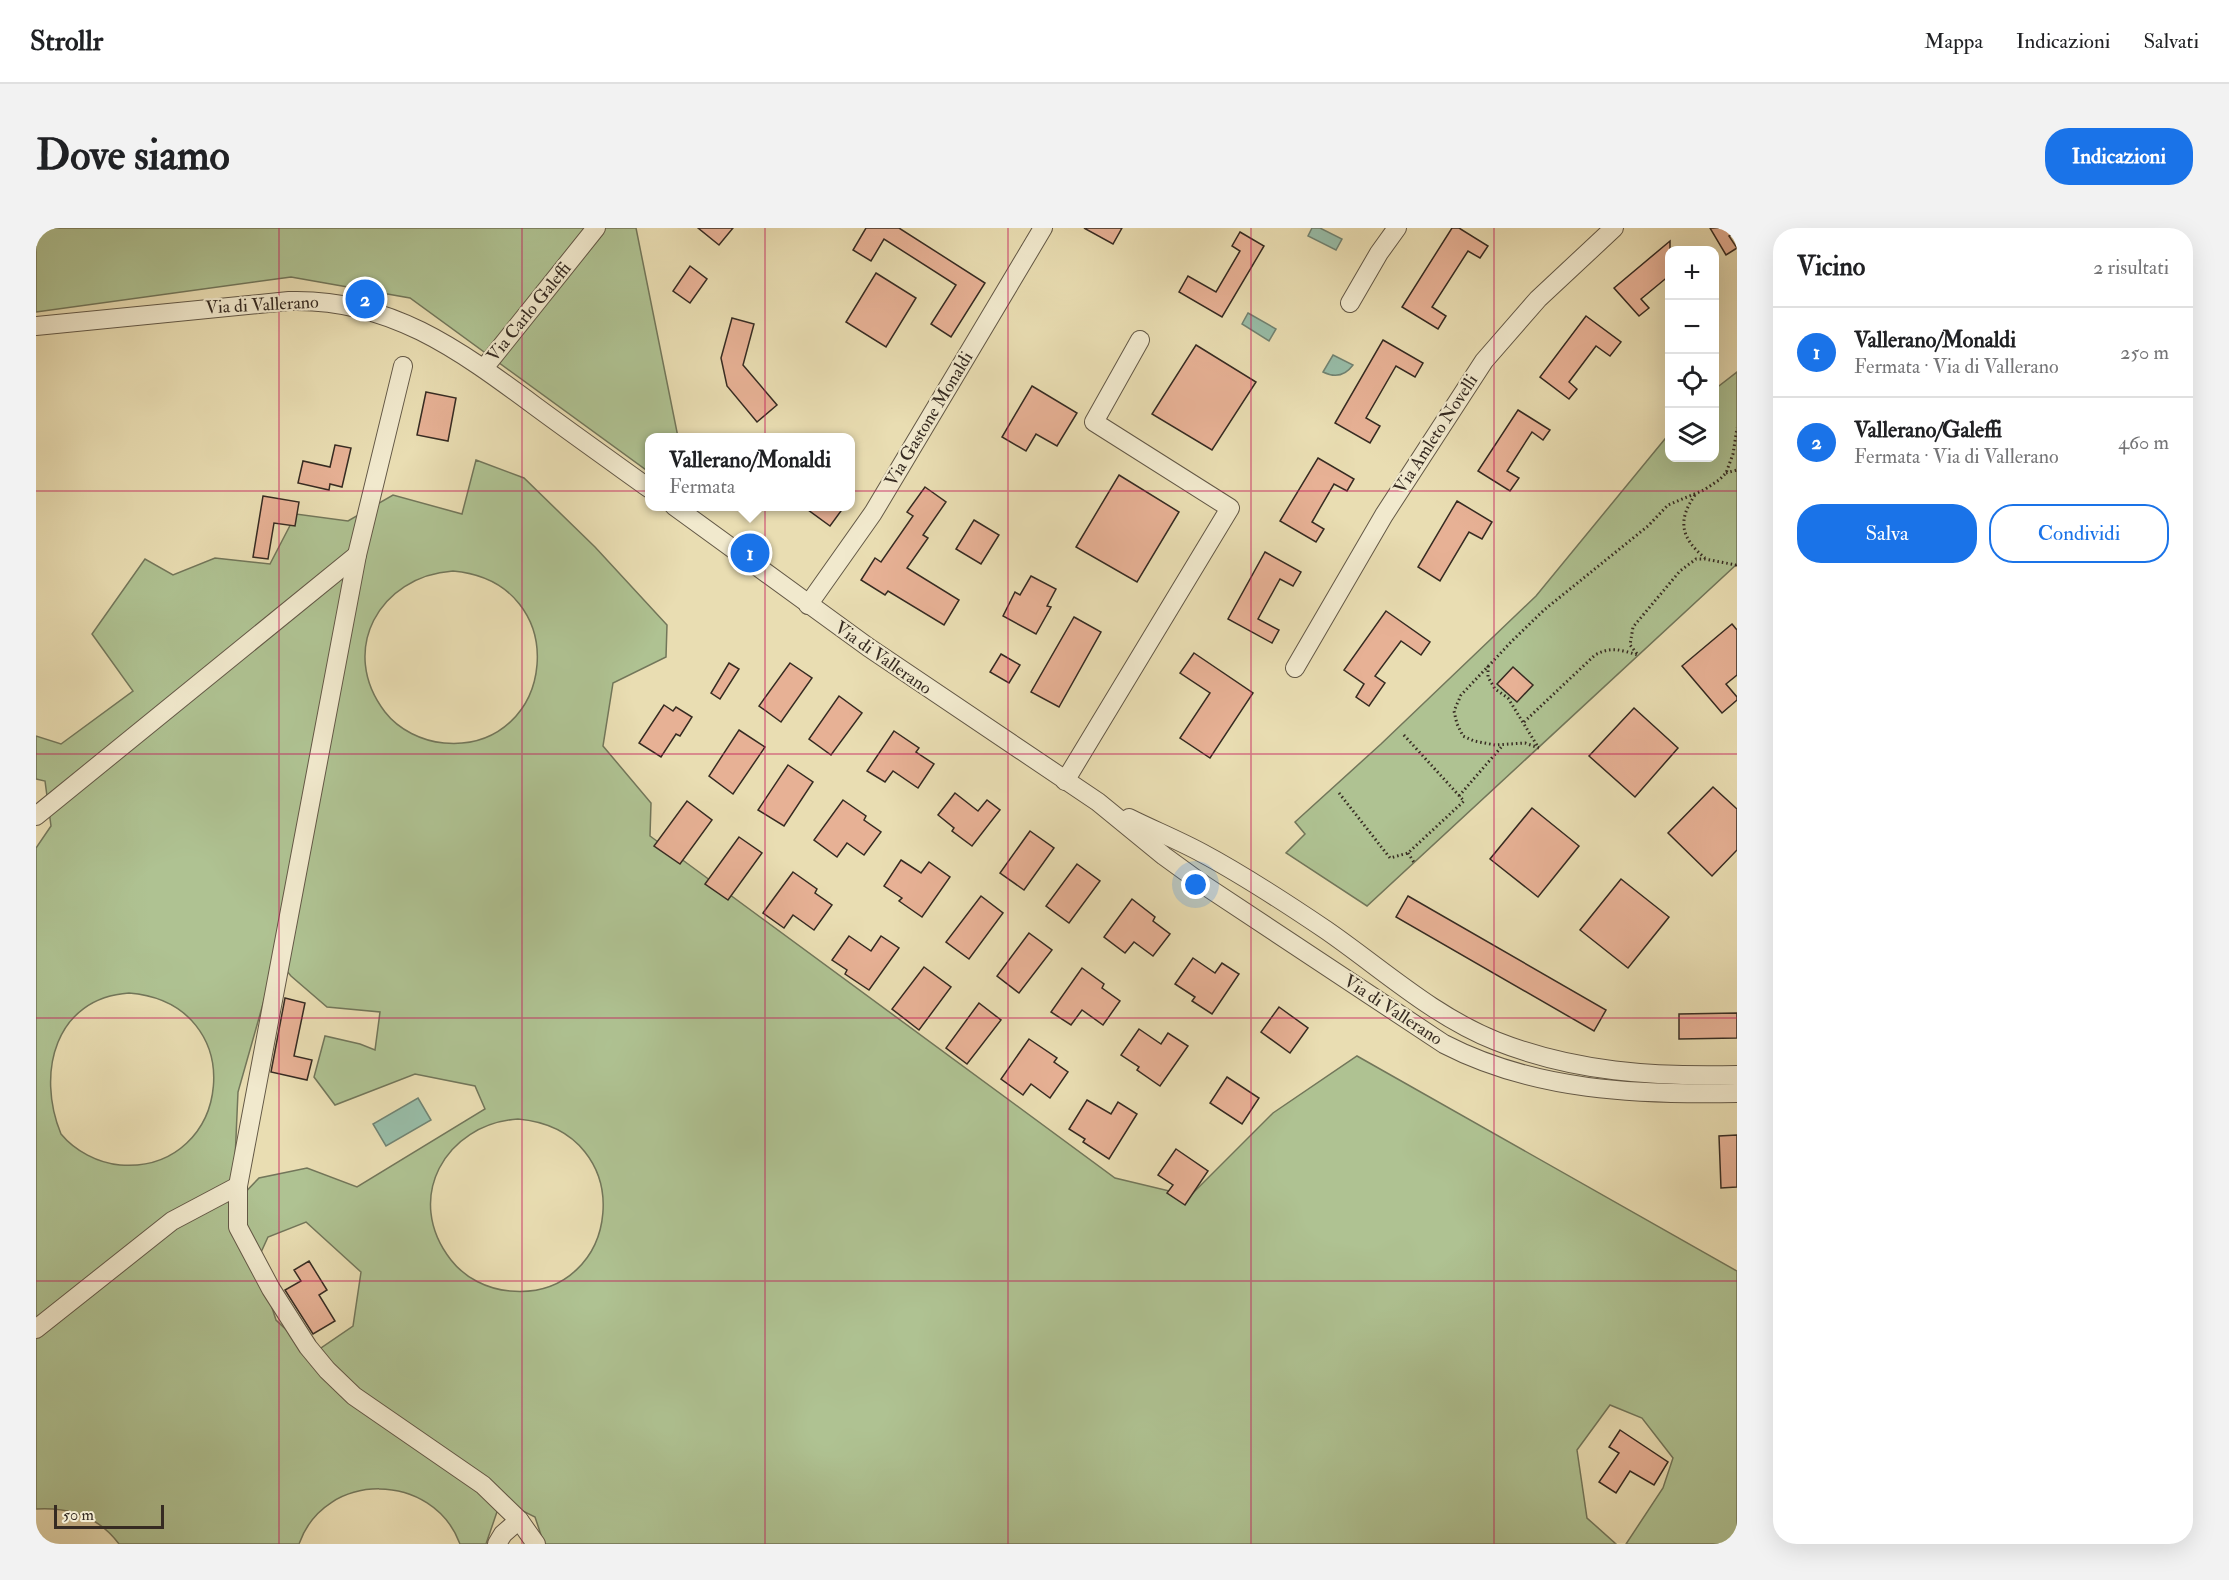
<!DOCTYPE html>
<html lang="it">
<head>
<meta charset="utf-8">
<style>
  :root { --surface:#fff; --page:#f2f2f2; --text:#202124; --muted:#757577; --line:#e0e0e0; --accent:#1a73e8 }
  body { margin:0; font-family:"IM FELL Double Pica",serif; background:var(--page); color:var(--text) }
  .controls { position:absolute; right:18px; top:18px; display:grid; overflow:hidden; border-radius:12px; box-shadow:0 6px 24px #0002 }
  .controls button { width:54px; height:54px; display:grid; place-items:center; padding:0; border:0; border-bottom:2px solid var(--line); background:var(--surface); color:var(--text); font:30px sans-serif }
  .scale { position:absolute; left:18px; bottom:15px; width:110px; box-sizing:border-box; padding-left:6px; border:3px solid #362b22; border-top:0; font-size:16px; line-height:21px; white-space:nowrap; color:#362b22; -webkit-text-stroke:4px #f1e9cd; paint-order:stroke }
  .you { position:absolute; left:1160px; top:657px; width:21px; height:21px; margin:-15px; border:4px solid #fff; border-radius:50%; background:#1a73e8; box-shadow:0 0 0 9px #1a73e833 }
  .badge { display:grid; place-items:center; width:39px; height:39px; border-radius:50%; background:var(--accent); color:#fff; font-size:20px; font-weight:700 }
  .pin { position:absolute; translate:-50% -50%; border:3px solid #fff; box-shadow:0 2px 6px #0006 }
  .popup { position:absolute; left:609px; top:205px; width:210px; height:78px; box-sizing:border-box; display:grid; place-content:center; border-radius:12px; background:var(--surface); filter:drop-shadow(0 2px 4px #0005); font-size:20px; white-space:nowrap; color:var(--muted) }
  .popup b { font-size:22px; color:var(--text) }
  .popup::after { content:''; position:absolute; left:50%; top:100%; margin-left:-12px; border:12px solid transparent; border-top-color:var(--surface) }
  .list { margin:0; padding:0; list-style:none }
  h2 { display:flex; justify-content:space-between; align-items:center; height:78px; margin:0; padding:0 24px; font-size:26px }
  h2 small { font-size:20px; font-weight:400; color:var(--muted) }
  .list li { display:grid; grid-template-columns:39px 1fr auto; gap:18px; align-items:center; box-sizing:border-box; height:90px; padding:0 24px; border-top:2px solid var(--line) }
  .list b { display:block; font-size:22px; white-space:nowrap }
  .list p { margin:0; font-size:20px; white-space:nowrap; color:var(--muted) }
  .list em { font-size:20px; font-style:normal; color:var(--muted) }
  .actions { display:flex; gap:12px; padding:18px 24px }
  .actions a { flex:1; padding:14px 0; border:2px solid var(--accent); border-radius:24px; text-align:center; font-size:21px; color:var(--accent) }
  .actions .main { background:var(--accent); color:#fff }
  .icon { flex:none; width:33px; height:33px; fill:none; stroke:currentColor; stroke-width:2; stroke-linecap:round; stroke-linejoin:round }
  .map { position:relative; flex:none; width:1701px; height:1316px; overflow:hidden; border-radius:24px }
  header { display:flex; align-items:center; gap:36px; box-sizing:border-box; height:84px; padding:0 30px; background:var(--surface); border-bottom:2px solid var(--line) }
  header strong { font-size:28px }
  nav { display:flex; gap:33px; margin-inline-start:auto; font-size:21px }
  .intro { display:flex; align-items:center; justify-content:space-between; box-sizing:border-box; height:144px; padding:0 36px }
  h1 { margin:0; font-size:42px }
  .button { padding:15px 27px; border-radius:24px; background:var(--accent); color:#fff; font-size:21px; font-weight:700 }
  main { display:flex; gap:36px; padding:0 36px }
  aside { flex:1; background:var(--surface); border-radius:24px; box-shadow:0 6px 24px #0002 }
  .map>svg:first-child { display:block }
  .green { fill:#afc292; stroke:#72765a; stroke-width:1.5; fill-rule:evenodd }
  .water { fill:#98bda8; stroke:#718372; stroke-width:1.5 }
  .building { fill:#e7b195; stroke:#362b22; stroke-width:1.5 }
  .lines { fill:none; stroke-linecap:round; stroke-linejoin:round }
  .minor-casing { stroke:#635846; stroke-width:20 }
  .path { stroke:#362b22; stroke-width:3; stroke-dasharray:1.5 3; stroke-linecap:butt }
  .minor { stroke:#f1e9cd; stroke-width:18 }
  .grid { fill:none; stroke:#c2185b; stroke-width:1.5; stroke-opacity:0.55 }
  .labels { text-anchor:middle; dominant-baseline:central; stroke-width:4.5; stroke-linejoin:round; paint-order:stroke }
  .street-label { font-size:18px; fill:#362b22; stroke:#f1e9cd }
</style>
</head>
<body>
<header>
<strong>Strollr</strong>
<nav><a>Mappa</a><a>Indicazioni</a><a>Salvati</a></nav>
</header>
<div class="intro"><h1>Dove siamo</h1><a class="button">Indicazioni</a></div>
<main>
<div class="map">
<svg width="1701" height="1316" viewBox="0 0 1701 1316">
  <rect width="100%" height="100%" fill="#e9ddb2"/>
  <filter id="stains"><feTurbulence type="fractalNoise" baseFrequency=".00333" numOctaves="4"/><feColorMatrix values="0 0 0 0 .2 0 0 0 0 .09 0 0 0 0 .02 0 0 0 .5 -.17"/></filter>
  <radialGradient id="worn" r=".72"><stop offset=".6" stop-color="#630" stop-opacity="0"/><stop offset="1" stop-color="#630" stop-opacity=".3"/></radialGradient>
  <g class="green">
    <path d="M0,0H600L642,209L614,210L613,244L374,70L255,49L0,84Z"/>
    <path d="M1701,144V336L1331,678L1250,625L1269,606L1259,594L1345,516L1500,368L1633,206L1634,230H1678L1679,161Z"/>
    <path d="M440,232L488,250L559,319L631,397L630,429L577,455L567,518L615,575L614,608L1079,950L1154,968L1237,885L1321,828L1701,1043V1316H1590L1627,1260L1637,1230L1606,1190L1574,1177L1541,1222L1551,1290L1580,1316H508L499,1289L465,1272L450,1316H424C397,1243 289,1242 263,1316H83C63,1289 33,1279 0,1281V620L15,598L9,553L0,551V508L25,516L97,463L56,406L109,331L137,347L179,330L234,336L260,286L312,293L357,267L426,286ZM417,343C540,354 521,525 408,515C386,513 363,502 349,484C302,423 343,348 417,343ZM240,730L255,748L291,779L344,784L339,822L324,816L289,808L278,849L299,877L379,846L439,858L449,881L321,959L271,940L223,950L197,977L202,864ZM93,765C217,775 197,946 84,937C62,935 39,923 25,906C0,845 19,770 93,765ZM482,891C606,902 587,1073 474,1063C451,1061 429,1050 415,1032C367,971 409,896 482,891ZM270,994L325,1044L317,1098L276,1126L240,1092L221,1033L232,1009Z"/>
  </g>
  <g class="water">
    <path d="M1276,0H1284L1306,11L1300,22L1272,8Z"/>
    <path d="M1212,85L1240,101L1233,113L1206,96Z"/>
    <path d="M1297,127L1317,137C1309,148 1299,150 1287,144Z"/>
    <path d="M382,870L395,892L350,918L337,896Z"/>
  </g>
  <g class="building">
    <path d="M662,0H697L683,17Z"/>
    <path d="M830,0H863L949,55L915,109L895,96L920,57L848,11L835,33L817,22Z"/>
    <path d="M1048,0H1086L1077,16Z"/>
    <path d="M1416,0H1423L1452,18L1444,30L1432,23L1396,79L1410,88L1402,101L1366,79Z"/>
    <path d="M1674,0H1701V4L1693,8L1701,20L1690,27Z"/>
    <path d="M1204,4L1228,18L1186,89L1143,64L1152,48L1180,64L1204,23L1196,18Z"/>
    <path d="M1634,13V47L1605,71L1613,80L1603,88L1578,60Z"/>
    <path d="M654,38L671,51L654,75L637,63Z"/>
    <path d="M840,45L880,70L850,119L810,94Z"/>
    <path d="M1550,88L1585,114L1574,128L1560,118L1533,154L1541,161L1533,171L1504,149Z"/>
    <path d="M696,90L718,96L707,137L741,177L721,194L691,158L685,130Z"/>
    <path d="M1347,112L1387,135L1379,149L1360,138L1330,190L1344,198L1334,215L1299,195Z"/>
    <path d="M1160,117L1220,154L1176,222L1116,186Z"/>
    <path d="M996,158L1041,185L1021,218L1000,206L990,223L966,209Z"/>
    <path d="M390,164L420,170L412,213L381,207Z"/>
    <path d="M1482,182L1514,202L1507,212L1496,204L1471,243L1483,250L1474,263L1442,243Z"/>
    <path d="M299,217L315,220L306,259L294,256L293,262L262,255L267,233L294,239Z"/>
    <path d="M1282,230L1318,251L1311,263L1298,256L1276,294L1288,301L1280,314L1244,293Z"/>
    <path d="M1083,247L1143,284L1101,354L1040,319Z"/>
    <path d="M889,259L910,274L887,307L892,310L871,340L923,372L908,397L852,363L849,367L825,352L839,330L845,334L877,288L871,284Z"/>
    <path d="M227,268L263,274L259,298L238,295L232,331L217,329Z"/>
    <path d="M1421,273L1456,294L1446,311L1433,304L1404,353L1382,339Z"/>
    <path d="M768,279H799L805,283L794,298Z"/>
    <path d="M938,292L963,307L945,336L920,321Z"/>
    <path d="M1229,324L1265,344L1257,358L1244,351L1222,391L1243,402L1236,415L1192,391Z"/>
    <path d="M995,348L1020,361L1011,378L1015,379L1000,406L967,388L979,364L984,367Z"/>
    <path d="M1350,383L1394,414L1385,427L1365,413L1339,448L1349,455L1333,478L1320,469L1328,456L1308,442Z"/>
    <path d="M1038,389L1065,404L1023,479L995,464Z"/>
    <path d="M1696,396L1701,402V447L1690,456L1701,469V472L1686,485L1646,438Z"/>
    <path d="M1158,425L1217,465L1174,530L1144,510L1174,465L1144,445Z"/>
    <path d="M965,426L984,437L973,455L954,444Z"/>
    <path d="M693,435L703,441L684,471L675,465Z"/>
    <path d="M754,435L776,450L745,494L723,478Z"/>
    <path d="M1477,439L1497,457L1481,474L1461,456Z"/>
    <path d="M803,468L826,485L795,527L773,511Z"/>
    <path d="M628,477L637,483L640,479L656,489L644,508L640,506L625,529L603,515Z"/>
    <path d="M1598,480L1642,520L1599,569L1553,528Z"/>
    <path d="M703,502L729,519L697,566L673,548Z"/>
    <path d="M858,503L883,520L880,524L898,536L882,560L857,543L849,554L831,543Z"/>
    <path d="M752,537L777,554L748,598L722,582Z"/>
    <path d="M1677,559L1701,581V622L1676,648L1632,605Z"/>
    <path d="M919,565L942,583L951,572L964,582L936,618L916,603L918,600L902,587Z"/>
    <path d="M807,572L830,588L828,592L845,604L828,627L811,615L801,629L778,612Z"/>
    <path d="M651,573L676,592L644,636L618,618Z"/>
    <path d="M1496,580L1543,618L1502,669L1454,631Z"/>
    <path d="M994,603L1018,620L988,662L964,645Z"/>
    <path d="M703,609L726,625L692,672L669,656Z"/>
    <path d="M865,632L885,645L893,634L914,649L886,689L863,673L866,670L848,658Z"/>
    <path d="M1041,636L1064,653L1033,695L1010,678Z"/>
    <path d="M757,644L781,661L779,665L796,677L778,702L757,687L748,700L727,685Z"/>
    <path d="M1585,651L1633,689L1592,740L1544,702Z"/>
    <path d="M945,668L967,685L933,731L910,714Z"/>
    <path d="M1372,668L1570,782L1558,803L1360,689Z"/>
    <path d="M1096,671L1119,689L1117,693L1134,706L1117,728L1098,714L1089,725L1068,709Z"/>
    <path d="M993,705L1016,722L983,765L961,748Z"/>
    <path d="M813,708L835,723L845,708L863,720L833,762L809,746L811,742L796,732Z"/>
    <path d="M1157,730L1179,745L1186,735L1203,746L1176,786L1156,773L1159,769L1139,756Z"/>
    <path d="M888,739L915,759L883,802L856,781Z"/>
    <path d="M1046,740L1068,756L1066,760L1084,773L1067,797L1046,782L1035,797L1015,784Z"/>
    <path d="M249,770L269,775L258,828L276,832L271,852L235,844Z"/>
    <path d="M943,775L965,792L931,836L910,820Z"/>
    <path d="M1243,779L1272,800L1254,825L1225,804Z"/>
    <path d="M1701,785V810L1643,811V786Z"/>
    <path d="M1103,801L1125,816L1132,805L1152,818L1124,858L1101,842L1103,839L1085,827Z"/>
    <path d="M993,811L1021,830L1018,834L1032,844L1014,870L995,856L987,867L965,851Z"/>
    <path d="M1191,849L1223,870L1206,896L1174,875Z"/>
    <path d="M1051,872L1075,886L1082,874L1101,886L1073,931L1047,914L1049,911L1033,901Z"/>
    <path d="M1701,907V959L1685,960L1683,908Z"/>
    <path d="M1140,921L1172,943L1149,977L1131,965L1137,957L1122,947Z"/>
    <path d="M273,1033L291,1062L283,1067L299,1093L277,1106L249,1062L265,1053L258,1042Z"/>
    <path d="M1584,1202L1632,1234L1618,1257L1594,1243L1580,1265L1563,1254L1583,1225L1573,1219Z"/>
  </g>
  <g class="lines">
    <defs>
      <g id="minor">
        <path d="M1314,75L1343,25L1361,0"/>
        <path d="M0,98L253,73C353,70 422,121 499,178C537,206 575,233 614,261"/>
        <path d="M367,138L321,327L202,958V999L235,1061L272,1119L291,1142L318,1168L447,1257L483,1292L500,1316"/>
        <path d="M448,140L560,0"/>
        <path d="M638,278L832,419L1062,574L1128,628L1168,657L1408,816C1499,863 1602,867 1701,865"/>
        <path d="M772,377L837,285L1007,0"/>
        <path d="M1259,440L1348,287L1448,133L1502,71L1578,0"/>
        <path d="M1029,553L1194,280L1058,194L1104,112"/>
        <path d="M0,588L321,327"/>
        <path d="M1093,590C1117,602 1142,612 1166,625C1209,648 1250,675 1290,702C1345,740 1397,788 1460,813C1538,844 1618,849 1701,847"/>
        <path d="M0,1101L136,993L202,958"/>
        <path d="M461,1316L467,1306L483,1292"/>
      </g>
    </defs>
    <use href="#minor" class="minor-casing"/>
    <g class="path">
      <path d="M1690,245L1701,242"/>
      <path d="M1659,267C1641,293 1645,310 1669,330"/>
      <path d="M1452,438V449L1459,461L1472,470L1502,519"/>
      <path d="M1488,494L1559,427C1576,418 1584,422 1602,427L1594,417L1597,399L1644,343L1660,331H1669L1700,337L1701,334"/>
      <path d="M1503,520L1489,515L1459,517L1438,513L1427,508L1421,496L1418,483L1425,467L1476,413L1508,382L1612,298L1632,277L1668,262L1683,252L1690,245L1697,226L1701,200"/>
      <path d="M1303,565L1354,630L1372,625L1428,573L1366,505"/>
      <path d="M1423,568L1467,517"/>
      <path d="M1372,625L1379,636"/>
    </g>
    <use href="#minor" class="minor"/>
  </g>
  <path class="grid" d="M243,0V1316M486,0V1316M729,0V1316M972,0V1316M1215,0V1316M1458,0V1316M0,263H1701M0,526H1701M0,790H1701M0,1053H1701"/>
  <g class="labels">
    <g class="street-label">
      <text transform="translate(226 77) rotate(-3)">Via di Vallerano</text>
      <text transform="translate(493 84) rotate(-51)">Via Carlo Galeffi</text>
      <text transform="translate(893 191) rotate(-59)">Via Gastone Monaldi</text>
      <text transform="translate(1400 206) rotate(-57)">Via Amleto Novelli</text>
      <text transform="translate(847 430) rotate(35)">Via di Vallerano</text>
      <text transform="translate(1357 782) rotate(33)">Via di Vallerano</text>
    </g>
  </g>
  <rect width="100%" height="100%" filter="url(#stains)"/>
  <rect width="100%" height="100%" fill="url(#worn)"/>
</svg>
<div class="controls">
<button>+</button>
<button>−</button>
<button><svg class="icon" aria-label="locate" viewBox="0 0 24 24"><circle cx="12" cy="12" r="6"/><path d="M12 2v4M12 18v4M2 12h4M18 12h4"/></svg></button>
<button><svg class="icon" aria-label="layers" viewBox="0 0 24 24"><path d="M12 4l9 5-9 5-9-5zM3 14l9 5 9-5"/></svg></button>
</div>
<div class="scale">50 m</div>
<div class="you"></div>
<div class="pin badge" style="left:714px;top:325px">1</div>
<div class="popup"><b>Vallerano/Monaldi</b>Fermata</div>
<div class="pin badge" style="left:329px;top:71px">2</div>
</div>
<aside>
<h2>Vicino<small>2 risultati</small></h2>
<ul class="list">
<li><span class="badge">1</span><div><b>Vallerano/Monaldi</b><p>Fermata · Via di Vallerano</p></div><em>250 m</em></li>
<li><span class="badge">2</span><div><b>Vallerano/Galeffi</b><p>Fermata · Via di Vallerano</p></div><em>460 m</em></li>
</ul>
<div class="actions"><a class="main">Salva</a><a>Condividi</a></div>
</aside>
</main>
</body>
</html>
